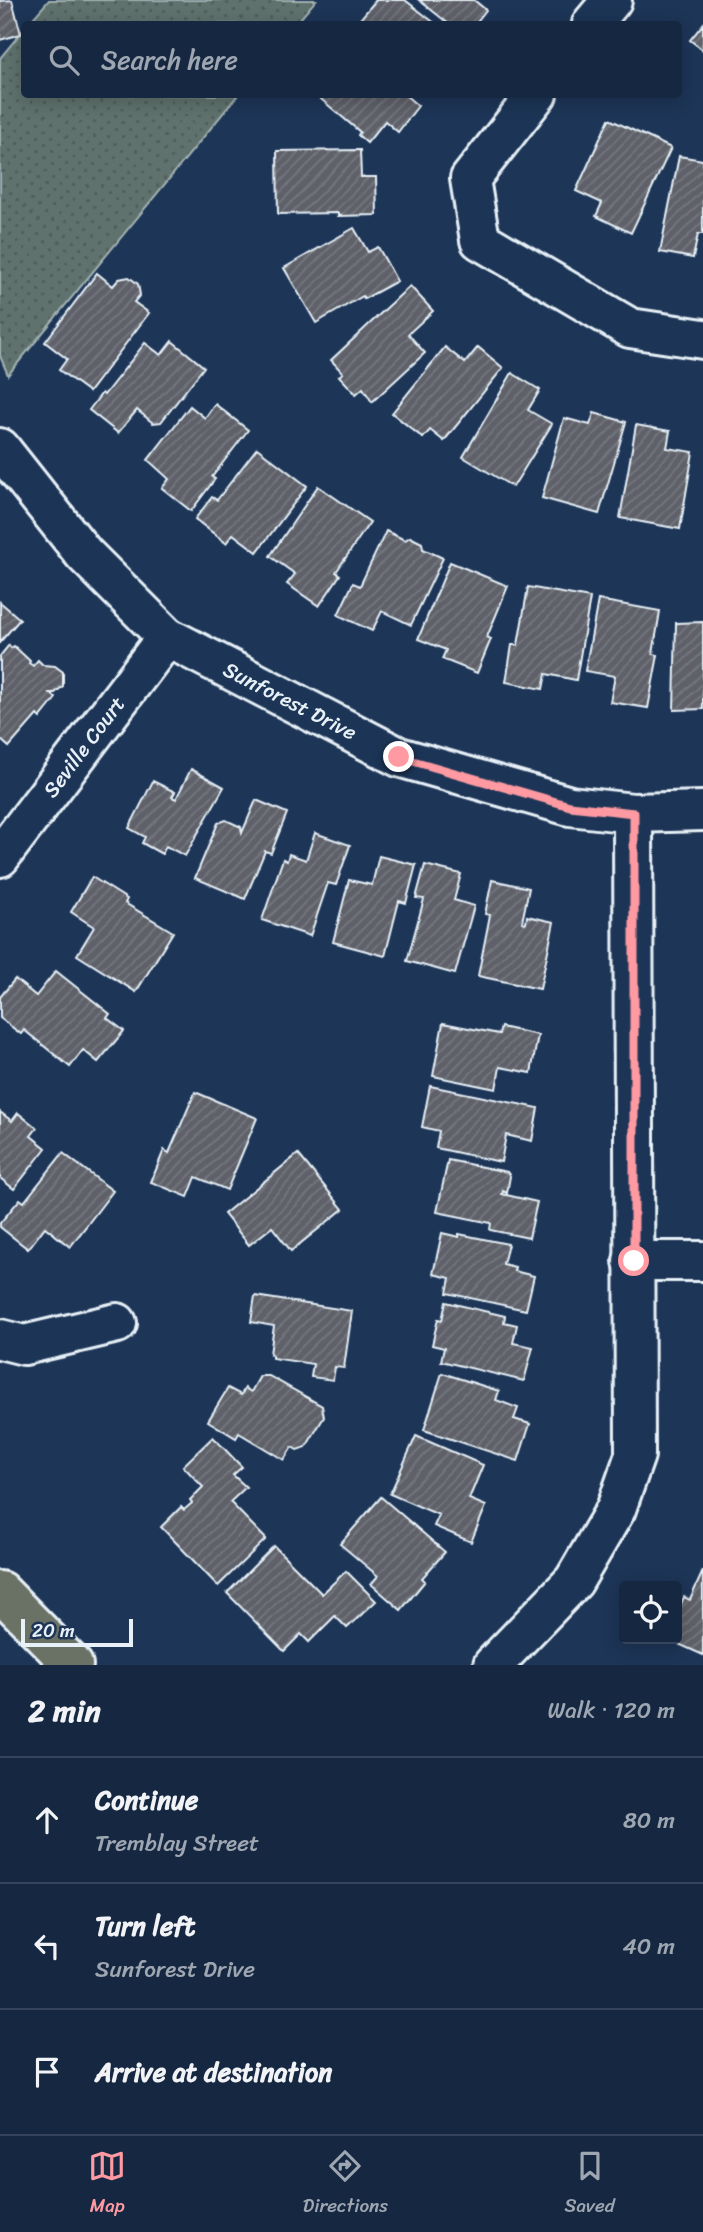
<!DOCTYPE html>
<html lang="en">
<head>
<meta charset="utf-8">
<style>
  :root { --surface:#162841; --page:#23344c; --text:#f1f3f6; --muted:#9ea6b1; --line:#35445a; --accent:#ff9aa2 }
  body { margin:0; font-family:Sriracha,sans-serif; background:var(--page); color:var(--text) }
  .controls { position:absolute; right:21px; bottom:21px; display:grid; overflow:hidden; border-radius:7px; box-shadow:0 4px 18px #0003 }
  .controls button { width:63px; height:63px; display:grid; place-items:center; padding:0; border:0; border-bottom:2px solid var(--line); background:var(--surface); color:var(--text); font:35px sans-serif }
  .scale { position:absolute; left:21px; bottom:18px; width:112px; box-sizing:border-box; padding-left:7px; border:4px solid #e8f1f8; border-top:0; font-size:19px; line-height:24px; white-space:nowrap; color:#e8f1f8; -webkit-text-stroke:5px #1d3557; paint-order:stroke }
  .stop { position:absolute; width:21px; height:21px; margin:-16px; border:5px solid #ff9aa2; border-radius:50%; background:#fff }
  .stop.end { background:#ff9aa2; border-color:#fff; box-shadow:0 2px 7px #0008 }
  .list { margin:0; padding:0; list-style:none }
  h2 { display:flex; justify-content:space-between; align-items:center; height:91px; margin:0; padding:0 28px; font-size:30px }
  h2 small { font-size:23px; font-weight:400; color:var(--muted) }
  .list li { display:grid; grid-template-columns:46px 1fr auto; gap:21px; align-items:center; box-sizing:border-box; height:126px; padding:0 28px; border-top:2px solid var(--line) }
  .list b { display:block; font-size:26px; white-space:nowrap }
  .list p { margin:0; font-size:23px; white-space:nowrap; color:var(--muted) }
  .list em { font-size:23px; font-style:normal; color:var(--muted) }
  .icon { flex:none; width:38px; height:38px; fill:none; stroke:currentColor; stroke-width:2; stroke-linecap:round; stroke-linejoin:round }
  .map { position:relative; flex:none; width:703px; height:1665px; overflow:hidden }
  .search { position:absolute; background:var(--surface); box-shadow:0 4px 18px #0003; left:21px; right:21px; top:21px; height:77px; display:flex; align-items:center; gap:18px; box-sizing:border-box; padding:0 24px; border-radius:7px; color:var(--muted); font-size:26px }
  .sheet { height:469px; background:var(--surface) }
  nav { display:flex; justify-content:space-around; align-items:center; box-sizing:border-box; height:98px; border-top:2px solid var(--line); background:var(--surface); font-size:19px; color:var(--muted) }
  nav a { display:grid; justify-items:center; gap:4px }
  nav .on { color:var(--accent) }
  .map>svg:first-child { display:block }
  .park { fill:url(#park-dots); stroke:#a3b2b2; stroke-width:2 }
  .building { fill:url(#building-hatch); stroke:#e8f1f8; stroke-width:2 }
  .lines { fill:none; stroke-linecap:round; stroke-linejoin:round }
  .minor-casing { stroke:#e8f1f8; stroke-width:44 }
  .tertiary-casing { stroke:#e8f1f8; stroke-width:44 }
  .primary-casing { stroke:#e8f1f8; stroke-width:44 }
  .minor { stroke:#1d3557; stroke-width:38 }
  .tertiary { stroke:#1d3557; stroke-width:38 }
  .primary { stroke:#6a7165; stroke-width:38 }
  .route { stroke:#ff9aa2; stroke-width:9 }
  .labels { text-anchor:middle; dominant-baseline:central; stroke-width:7; stroke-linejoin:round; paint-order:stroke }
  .street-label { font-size:21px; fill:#e8f1f8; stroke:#1d3557 }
</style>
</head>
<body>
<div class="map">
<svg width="703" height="1665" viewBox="0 0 703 1665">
  <defs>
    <pattern id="park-dots" width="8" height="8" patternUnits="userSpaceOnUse" patternTransform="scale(1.75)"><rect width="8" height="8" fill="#5e726d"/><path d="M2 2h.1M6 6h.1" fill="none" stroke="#515b5a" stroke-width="1.8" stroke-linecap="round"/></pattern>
    <pattern id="building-hatch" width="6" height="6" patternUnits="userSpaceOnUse" patternTransform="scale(1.75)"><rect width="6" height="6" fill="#5e6169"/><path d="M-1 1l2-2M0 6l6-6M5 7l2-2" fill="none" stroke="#75787f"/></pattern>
  </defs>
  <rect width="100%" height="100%" fill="#1d3557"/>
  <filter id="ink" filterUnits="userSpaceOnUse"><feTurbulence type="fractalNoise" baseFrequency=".0143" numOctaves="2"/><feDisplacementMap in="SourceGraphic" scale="14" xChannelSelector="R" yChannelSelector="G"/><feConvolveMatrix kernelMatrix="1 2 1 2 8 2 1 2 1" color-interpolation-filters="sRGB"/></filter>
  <g filter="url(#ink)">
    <g class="park">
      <path d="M49,0H316L296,24H28Z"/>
      <path d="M24,29V94L238,95L8,375L0,356V58Z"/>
    </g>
    <g class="building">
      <path d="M12,0L21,34L0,40V1Z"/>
      <path d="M376,0H405L436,24H356Z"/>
      <path d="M419,0H474L486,10L475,24H449Z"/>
      <path d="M703,24V50L690,40Z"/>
      <path d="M315,94H404L418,106L398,132L385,121L367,143L358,135L360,132Z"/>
      <path d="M609,119L671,148L631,233L596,216L602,203L576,191Z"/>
      <path d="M360,150L361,177H376L377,215L338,216V213L278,214L277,151Z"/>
      <path d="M679,156L703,160V234H698L693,258L660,252Z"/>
      <path d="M354,228L368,252L378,247L397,281L364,299L363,296L316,323L284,268Z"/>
      <path d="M97,273L113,286L119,279L129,277L138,284L140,295L134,302L149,313L89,392L59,370L67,359L45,342Z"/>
      <path d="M410,286L433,311L408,334L425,353L372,402L363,388L356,394L339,376L343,373L331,360Z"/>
      <path d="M172,341L204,367L161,422L153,423L137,410L118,433L89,410L102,393L104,395L145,343L161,355Z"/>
      <path d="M445,347L465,363L478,347L503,368L444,441L430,430L423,438L392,413Z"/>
      <path d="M512,373L540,390L528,410L552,424L513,487L463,457Z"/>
      <path d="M215,404L248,430L212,477L215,479L191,511L162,488L169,479L148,460L190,406L205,418Z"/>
      <path d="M594,413L626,422L599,514L542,498L564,418L590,425Z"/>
      <path d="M636,425L670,431L667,448L693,452L680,529L620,518Z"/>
      <path d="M257,448L307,486L257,552L233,534L226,543L195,519L212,497L217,500Z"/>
      <path d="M318,486L370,522L336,572L340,575L319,606L287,584L295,574L270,556Z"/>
      <path d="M386,531L405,540L410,537L422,543L423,549L443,558L411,625L382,611L372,631L338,615L353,583L360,586Z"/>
      <path d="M450,562L508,586L487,637L491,639L477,673L442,659L446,650L418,639Z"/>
      <path d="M528,587L590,598L576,680L546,674L543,689L506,682L512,645H518Z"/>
      <path d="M598,600L660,611L653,654L658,655L648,708L610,702L615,676L585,671Z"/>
      <path d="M0,602L20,619L0,642Z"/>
      <path d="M703,622V709L674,710L676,623Z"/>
      <path d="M9,645L11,648L14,646L30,661L29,663L33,666L38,660L43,665L55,666L63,672V686L55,693H50L56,698L40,718L37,715L9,747L0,739V656Z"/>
      <path d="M191,769L224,787L185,856L166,846L162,854L142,843L145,837L129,828L153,781L175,792L172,797L176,799Z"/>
      <path d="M256,800L287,813L271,853L265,851L245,899L195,878L218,823L226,820L241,827L242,833Z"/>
      <path d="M315,833L350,845L336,885L328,883L310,936L262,920L283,859L287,861L289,854L306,860Z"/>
      <path d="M379,856L416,865L406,903L399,901L385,956L333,942L349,880L372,885Z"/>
      <path d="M425,865L461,874L454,900L474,906L455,974L407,961L424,899L416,898Z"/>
      <path d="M92,877L127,899L125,903L173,932L136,992L77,955L94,927L71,912Z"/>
      <path d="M492,880L529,888L522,922L526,923L527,916L554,922L540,989L478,976L490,915L485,914Z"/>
      <path d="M56,971L110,1014L107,1018L124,1031L98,1062L83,1050L70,1067L24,1030L21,1034L0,1018V997L15,979L36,996Z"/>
      <path d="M443,1023L499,1034L501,1027L538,1035L531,1073L500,1067L496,1089L433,1076Z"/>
      <path d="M430,1086L538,1108L532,1141L506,1135L501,1162L436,1148L439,1131L422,1127Z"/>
      <path d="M195,1092L257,1118L227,1190L196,1177L188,1197L151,1182L164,1150L169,1153Z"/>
      <path d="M0,1112L12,1121L18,1113L37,1128L31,1136L46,1148L14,1189L0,1178Z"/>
      <path d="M63,1153L113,1191L70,1247L45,1227L28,1249L0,1227V1223L20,1199L24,1202Z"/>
      <path d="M298,1154L343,1209L291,1251L272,1227L249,1245L224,1214Z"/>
      <path d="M448,1160L507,1172L510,1176L507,1193L503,1191L502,1194L537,1202L529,1238L490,1230L491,1223L437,1212Z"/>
      <path d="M442,1233L459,1237V1234L508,1244L503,1264L515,1267L514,1271L534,1276L526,1310L447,1293L450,1278L433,1274Z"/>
      <path d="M255,1296L352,1311L344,1368L335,1367L333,1380L311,1377L313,1364L272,1358V1355L270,1354L274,1326L251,1322Z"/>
      <path d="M446,1302L505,1316L504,1322L517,1325L513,1343L533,1347L524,1381L441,1361L444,1348L432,1345L438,1319L442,1320Z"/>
      <path d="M442,1373L499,1391L496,1400L518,1408L514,1419L530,1424L518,1461L424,1430Z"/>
      <path d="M260,1376H269L322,1406L324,1417L306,1447L297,1450L292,1447L284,1460L239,1433L236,1438L208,1421L228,1388L241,1395L245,1388L251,1392Z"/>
      <path d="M416,1436L483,1465L469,1499L486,1506L471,1542L434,1526L439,1515L390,1494Z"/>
      <path d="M213,1437L242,1467L233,1475L246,1487L230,1502L266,1539L218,1586L161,1527L181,1507L184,1510L192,1503L190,1500L203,1487L183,1466Z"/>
      <path d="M381,1497L445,1552L422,1578L425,1581L401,1610L371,1584L378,1576L340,1544Z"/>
      <path d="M274,1546L322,1594L346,1571L376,1601L347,1628L335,1616L309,1642L301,1634L284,1651L227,1593Z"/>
      <path d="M703,1571V1655L672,1641L677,1639V1630L681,1621L677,1619V1613L684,1597L690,1600Z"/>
    </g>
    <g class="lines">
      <defs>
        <g id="minor">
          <path d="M592,24L612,0"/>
          <path d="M537,94L470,179L480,240L630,328L703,339"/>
          <path d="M0,857L167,637"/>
          <path d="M633,1261H703"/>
          <path d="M0,1339L24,1345L117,1323"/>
          <path d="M493,1665L574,1581L616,1509L635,1455L633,813"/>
        </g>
        <path id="tertiary" d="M0,448L84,554L167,637L258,684L399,757L570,806L633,813L703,811"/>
        <path id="primary" d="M0,1591L73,1665"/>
      </defs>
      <use href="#minor" class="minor-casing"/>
      <use href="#tertiary" class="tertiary-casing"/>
      <use href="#primary" class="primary-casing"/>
      <use href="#minor" class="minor"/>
      <use href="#tertiary" class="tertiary"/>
      <use href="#primary" class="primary"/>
    </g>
  </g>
  <g class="lines" filter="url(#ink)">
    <path class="route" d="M399,757L570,806L634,813V1261"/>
  </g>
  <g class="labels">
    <g class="street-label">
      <text transform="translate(290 701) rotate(27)">Sunforest Drive</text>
      <text transform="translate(84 747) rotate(-53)">Seville Court</text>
    </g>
  </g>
</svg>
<div class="controls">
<button><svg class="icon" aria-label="locate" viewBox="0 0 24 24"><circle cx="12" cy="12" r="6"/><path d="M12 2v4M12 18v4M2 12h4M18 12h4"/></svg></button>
</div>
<div class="scale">20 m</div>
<div class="stop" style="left:634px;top:1261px"></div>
<div class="stop end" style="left:399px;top:757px"></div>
<div class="search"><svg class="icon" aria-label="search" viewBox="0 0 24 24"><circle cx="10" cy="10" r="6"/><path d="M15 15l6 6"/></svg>Search here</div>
</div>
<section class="sheet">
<h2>2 min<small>Walk · 120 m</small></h2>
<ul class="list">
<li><svg class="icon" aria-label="ahead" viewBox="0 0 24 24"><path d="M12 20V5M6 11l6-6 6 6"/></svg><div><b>Continue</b><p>Tremblay Street</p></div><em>80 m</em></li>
<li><svg class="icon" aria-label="left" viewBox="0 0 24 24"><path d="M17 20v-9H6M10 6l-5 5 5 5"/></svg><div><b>Turn left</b><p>Sunforest Drive</p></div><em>40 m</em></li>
<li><svg class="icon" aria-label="arrive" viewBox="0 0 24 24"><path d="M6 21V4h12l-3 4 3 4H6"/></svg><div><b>Arrive at destination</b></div></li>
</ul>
</section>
<nav>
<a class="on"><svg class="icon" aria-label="map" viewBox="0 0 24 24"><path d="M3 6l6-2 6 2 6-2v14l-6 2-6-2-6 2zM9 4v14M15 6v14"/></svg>Map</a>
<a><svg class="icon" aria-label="directions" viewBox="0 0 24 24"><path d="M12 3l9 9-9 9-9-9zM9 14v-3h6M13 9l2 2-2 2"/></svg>Directions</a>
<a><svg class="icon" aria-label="saved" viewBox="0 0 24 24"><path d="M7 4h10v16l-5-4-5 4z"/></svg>Saved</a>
</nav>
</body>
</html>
